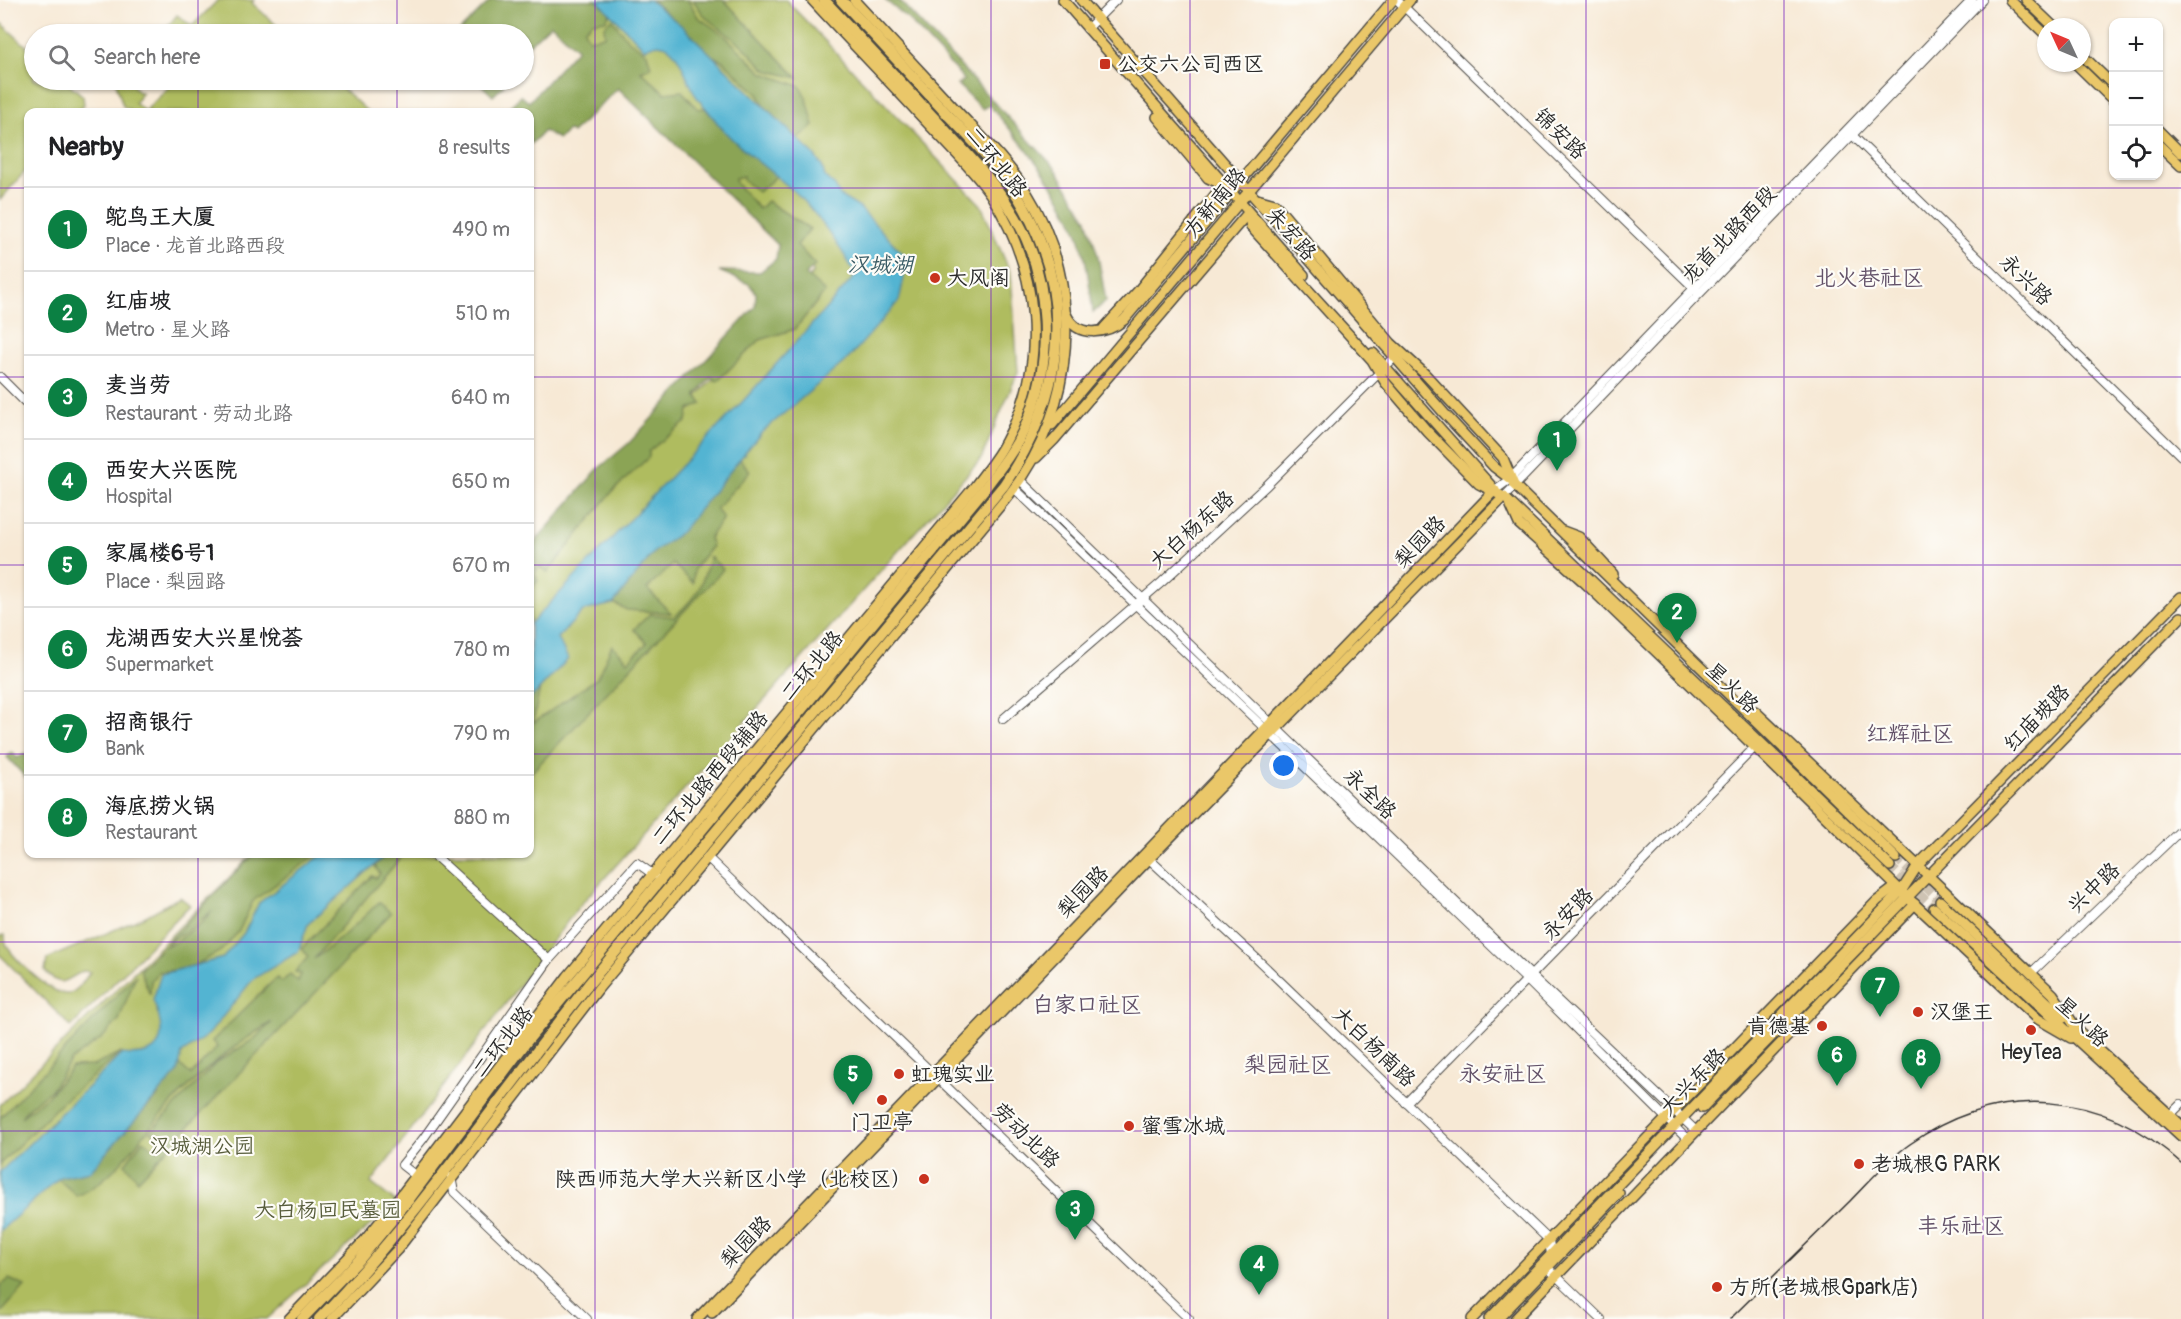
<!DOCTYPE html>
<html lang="en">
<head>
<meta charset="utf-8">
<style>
  :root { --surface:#fff; --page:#f2f2f2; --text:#202124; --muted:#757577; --line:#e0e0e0; --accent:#0b8043 }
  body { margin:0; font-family:Pangolin,"LXGW WenKai TC",sans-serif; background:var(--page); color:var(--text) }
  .controls { position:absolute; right:18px; top:18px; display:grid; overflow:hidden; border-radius:12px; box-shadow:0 2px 4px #0004 }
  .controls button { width:54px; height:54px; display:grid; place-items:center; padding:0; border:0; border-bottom:2px solid var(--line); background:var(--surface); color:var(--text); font:30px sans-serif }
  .compass { position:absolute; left:2037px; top:18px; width:54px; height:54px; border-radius:50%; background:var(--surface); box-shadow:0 2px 4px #0004; rotate:314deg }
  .you { position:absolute; left:1284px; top:766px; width:21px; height:21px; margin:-15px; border:4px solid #fff; border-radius:50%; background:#1a73e8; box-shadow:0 0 0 9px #1a73e833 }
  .badge { display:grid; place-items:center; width:39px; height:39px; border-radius:50%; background:var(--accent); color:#fff; font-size:20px; font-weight:700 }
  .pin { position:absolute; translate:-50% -50px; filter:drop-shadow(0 2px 3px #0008) }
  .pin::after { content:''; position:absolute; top:32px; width:21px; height:18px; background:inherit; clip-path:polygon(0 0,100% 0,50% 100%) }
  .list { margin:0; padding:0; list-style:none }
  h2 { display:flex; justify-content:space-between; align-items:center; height:78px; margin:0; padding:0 24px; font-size:26px }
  h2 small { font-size:20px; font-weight:400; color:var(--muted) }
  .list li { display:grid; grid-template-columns:39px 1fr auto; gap:18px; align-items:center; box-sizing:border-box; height:84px; padding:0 24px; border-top:2px solid var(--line) }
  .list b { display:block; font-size:22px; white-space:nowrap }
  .list p { margin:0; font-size:20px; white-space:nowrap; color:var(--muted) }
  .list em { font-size:20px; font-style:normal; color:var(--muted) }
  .icon { flex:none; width:33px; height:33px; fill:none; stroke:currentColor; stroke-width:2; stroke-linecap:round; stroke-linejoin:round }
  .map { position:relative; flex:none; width:2181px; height:1319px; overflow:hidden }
  .search { position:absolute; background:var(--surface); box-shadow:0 2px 4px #0004; left:24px; top:24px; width:510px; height:66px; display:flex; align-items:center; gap:15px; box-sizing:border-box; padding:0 21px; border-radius:33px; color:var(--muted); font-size:22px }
  .panel { position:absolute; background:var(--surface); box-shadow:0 2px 4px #0004; left:24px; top:108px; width:510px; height:750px; border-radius:12px }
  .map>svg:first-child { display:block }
  .green { fill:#afbc5e; stroke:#6d7444; stroke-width:1.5 }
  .forest { fill:#8ba455; stroke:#5b6840; stroke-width:1.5 }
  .water { fill:#53b4d2; stroke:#3f707e; stroke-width:1.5 }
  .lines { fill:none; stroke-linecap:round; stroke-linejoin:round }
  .major-tunnel { stroke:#cec3b3; stroke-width:9; stroke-dasharray:9 4.5; stroke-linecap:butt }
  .minor-casing { stroke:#4a4844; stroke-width:10 }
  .major-casing { stroke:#4a4844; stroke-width:12 }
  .highway-casing { stroke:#4a4844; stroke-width:14 }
  .minor { stroke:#fff; stroke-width:8 }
  .major { stroke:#eac769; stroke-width:9 }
  .highway { stroke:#eac769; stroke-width:10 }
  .rail { stroke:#2b2b2b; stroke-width:1.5 }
  .grid { fill:none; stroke:#7b2cbf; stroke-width:1.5; stroke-opacity:0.55 }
  .poi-dot { fill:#c8321e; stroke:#fdfcf7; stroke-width:2 }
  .labels { text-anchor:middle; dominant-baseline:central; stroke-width:4.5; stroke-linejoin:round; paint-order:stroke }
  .poi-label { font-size:21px; fill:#2b2b2b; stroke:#fdfcf7; text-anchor:start }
  .street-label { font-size:21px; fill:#2b2b2b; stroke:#fdfcf7 }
  .park-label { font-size:21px; fill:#595e3d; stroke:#fdfcf7 }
  .water-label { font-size:22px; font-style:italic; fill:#395b65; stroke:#fdfcf7 }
  .neighbourhood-label { font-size:22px; fill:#635269; stroke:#fdfcf7 }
</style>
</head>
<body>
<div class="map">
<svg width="2181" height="1319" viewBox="0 0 2181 1319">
  <rect width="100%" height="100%" fill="#fdfcf7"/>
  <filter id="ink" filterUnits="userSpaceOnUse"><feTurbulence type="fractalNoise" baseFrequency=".0167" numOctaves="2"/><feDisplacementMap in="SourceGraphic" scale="12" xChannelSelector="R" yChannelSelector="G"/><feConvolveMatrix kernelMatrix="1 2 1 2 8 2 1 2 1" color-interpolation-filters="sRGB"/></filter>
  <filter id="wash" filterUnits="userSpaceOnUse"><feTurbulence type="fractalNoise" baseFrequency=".008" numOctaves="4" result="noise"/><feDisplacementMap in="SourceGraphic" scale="24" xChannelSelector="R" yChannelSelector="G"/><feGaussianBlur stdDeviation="1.35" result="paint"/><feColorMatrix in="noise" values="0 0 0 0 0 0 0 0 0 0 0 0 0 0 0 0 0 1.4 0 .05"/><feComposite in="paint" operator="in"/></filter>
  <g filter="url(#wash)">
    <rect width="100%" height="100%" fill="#f7e9d5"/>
    <g class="green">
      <path d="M218,0H254L252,3L286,34H166L163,32L177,15L192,26Z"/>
      <path d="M527,0H786L981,205L1011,274L1018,372L981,459L576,910L371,1183L396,1202L267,1319H0V1105L253,854H530V573L814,272L801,253Z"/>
      <path d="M0,22L34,53V80H64L83,96L84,105L77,112H28V168L0,200Z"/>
      <path d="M115,80H129L138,92H142L135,103L145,111L176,80H333L368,112H133L123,106Z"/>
      <path d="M180,897L190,905L71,1027L0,955V936L5,935C5,939 6,945 8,948C17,961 50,994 67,994C77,993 85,979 90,972L83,971C65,981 61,989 45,971L47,959L146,916Z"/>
    </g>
    <g class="forest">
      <path d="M491,0H597L610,13L606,20L592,22L584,30L589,39L605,36L604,26L612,19L627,39L647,53L651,67L641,71L665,93L682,91L698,109L705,108L728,134L778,175L758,192L743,180V176L735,178L736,183L759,209L767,201L810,229L797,245L815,265L806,275L825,292L795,329L760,340L717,381L711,377L696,395L702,404L689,410L687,421L649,451V457L612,492L548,572L540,567L534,573L538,581L530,590V548L598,469L629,443L755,307L756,293L749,284L719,271L760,272L776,259L778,245L618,88L572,133L568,130L559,139L544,131L531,144L530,142V112H513L509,107L521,96L529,102L577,49L551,24L524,49V34H456Z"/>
      <path d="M652,0H688L698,17L724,35L763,73L800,86L807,99L814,126L796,140L765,107L758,94L723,61L701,51L693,37Z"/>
      <path d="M693,0H724L798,78L766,70L743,46L705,17Z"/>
      <path d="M885,0H899L1056,169L1087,219L1098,256L1106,301L1093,313C1089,282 1086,246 1071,218C1050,176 1019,139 989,105L982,109L958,85L963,80L961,76L907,18Z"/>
      <path d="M476,80H500L504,85L493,96Z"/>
      <path d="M738,457L750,471L716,509L723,518L709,538L712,546L694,569L693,583L673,564L647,589L671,613L627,610L607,600Z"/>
      <path d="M710,557L723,569L720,573L530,774V688L542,677L533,723L597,678L612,645L628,661L647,643L634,629L650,614L674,617C700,593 700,590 710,557Z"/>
      <path d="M12,752L17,758L25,754L28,758V780L7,757Z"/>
      <path d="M254,854H317L253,901L239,931L221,951L188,969L158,972L151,981L150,995L140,970L163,947L176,942L203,922L212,911L191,928L166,944Z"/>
      <path d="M386,854H404L314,959C338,942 358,923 379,902L391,913L138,1180L125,1164L143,1140L157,1150L163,1143L151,1131L216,1063L254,1039L272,1022C230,1047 195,1077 163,1113C135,1143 115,1179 77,1196L55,1176L96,1159L157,1097L177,1062L191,1075L217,1047L212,1041L272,982L277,978L282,982L290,974L298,981L301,974L295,972L308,957L302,948L372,876L376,878L380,874L375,866Z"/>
      <path d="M136,975L119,1020L101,1039L71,1060L51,1090L30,1106L21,1117L48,1096L72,1067L93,1066L121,1053L62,1102L0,1164V1118Z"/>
      <path d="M9,1279L25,1286L0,1314V1287Z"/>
    </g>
    <g class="water">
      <path d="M597,0H649L682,26L814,155L822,166L825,177L835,186L840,196L860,208L908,259L899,301L849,358L761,433L681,532L654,552L613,604L583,611L558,638L568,659L530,699V624L744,400L856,275C838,243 818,213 790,188C771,171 749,156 731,138C719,127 710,112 699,100C686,87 679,27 645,49Z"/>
      <path d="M323,854H387L308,924L298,952L253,979L209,1034L182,1053L178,1072L90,1171L60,1177L0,1231V1172L122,1054C166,1059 167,1034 153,1000L161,974L223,958L244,933L259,903Z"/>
    </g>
  </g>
  <g filter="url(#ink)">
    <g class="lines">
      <g class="major-tunnel">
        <path d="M1896,858L1940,901"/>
        <path d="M1890,866L1934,908"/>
      </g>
      <defs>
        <g id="minor">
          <path d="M1397,0L1697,291"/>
          <path d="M1087,29L1116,0"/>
          <path d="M1849,132L2181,456"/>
          <path d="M0,377L28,405"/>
          <path d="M1020,480L1533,977L1696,1131"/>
          <path d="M1014,488L1528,981L1688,1140"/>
          <path d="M1495,490L1510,479L1972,0"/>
          <path d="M1504,497L1982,0"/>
          <path d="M1003,719L1162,582L1267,485L1395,357"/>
          <path d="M433,854L549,960"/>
          <path d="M1146,856L1257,959L1549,1240L1551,1255L1548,1268L1601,1319"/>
          <path d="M707,857L1189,1319"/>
          <path d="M2031,973L2181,830"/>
          <path d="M1406,1103L1754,748"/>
          <path d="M2170,1115L2181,1104"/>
          <path d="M416,1176L402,1165L423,1139L549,960L637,863L654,875"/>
          <path d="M451,1177L454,1192L587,1319"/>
        </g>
        <g id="major">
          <path d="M1063,0L1304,275"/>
          <path d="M1081,0L1444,413L1494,467L1510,479"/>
          <path d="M2010,0L2046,35"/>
          <path d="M2026,0L2054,27"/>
          <path d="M2082,55L2114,86"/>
          <path d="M2075,63L2114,101"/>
          <path d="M2158,130L2181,153"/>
          <path d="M2158,144L2181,166"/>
          <path d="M1257,199L1275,204L1391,343L1425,374L1503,458L1514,485L1896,858"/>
          <path d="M1248,213L1251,227L1372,360L1385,382L1427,431L1479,484L1504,497L1890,866"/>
          <path d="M1066,314C1077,339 1107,334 1124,320L1393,0"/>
          <path d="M1104,328L1138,291L1223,185L1208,178L1157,117"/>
          <path d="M1373,353L1493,488"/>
          <path d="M1052,425L1410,0"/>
          <path d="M1036,458L1054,440L1248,213"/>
          <path d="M1511,506L1519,524L1586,584L1725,718L1906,896L2038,1019L2071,1038"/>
          <path d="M1563,531L1579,537L1613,574"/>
          <path d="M1755,711L2053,994L2079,1032"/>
          <path d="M1940,901L2064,1018"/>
          <path d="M1934,908L2181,1136"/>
          <path d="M2074,1027L2181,1125"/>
          <path d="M1702,1108L2181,617"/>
          <path d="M712,1313L1149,859L1504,497"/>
          <path d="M289,1319L364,1241L396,1202L568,976L975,486C986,471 998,457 1006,441C1050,362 1038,269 991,195C972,167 941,138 918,113C883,75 847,38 812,0"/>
          <path d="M332,1319L397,1250L598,989L1009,495C1076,409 1086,287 1027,193C1009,163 983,138 959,113C924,75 889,38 854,0"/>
          <path d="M697,1319L1495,490"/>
          <path d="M1472,1319L1877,901L1894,888L1902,890"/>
          <path d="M1489,1319L1902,890L1918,865L2181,597"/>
          <path d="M1498,1319L1619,1193"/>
          <path d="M1515,1319L1915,904"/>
        </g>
        <g id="highway">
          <path d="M302,1319L359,1260L410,1198L527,1041L981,493C998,471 1015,450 1026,425C1054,361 1051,280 1016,218C995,181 964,151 936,120C899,80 861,40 824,0"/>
          <path d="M319,1319C419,1216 499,1097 588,985L1004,485C1062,399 1076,302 1025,209C1006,173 975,143 947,114C912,76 877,38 841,0"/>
        </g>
      </defs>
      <use href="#minor" class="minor-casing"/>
      <use href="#major" class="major-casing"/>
      <use href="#highway" class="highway-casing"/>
      <use href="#minor" class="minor"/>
      <use href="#major" class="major"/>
      <use href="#highway" class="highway"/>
      <path class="rail" d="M1730,1319C1770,1280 1810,1240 1850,1201C1869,1182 1888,1159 1910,1144C1999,1082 2102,1090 2181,1163"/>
    </g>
  </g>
  <path class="grid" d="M198,0V34M397,0V34M595,0V1319M793,0V1319M991,0V1319M1190,0V1319M1388,0V1319M1586,0V1319M1784,0V1319M1983,0V1319M198,80V112M397,80V112M0,188H28M530,188H2181M0,377H28M530,377H2181M0,565H28M530,565H2181M0,754H28M530,754H2181M198,854V1319M397,854V1319M0,942H2181M0,1131H2181"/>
  <g class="poi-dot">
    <rect x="1099" y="58" width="12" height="12" rx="3"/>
    <circle cx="935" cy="278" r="6"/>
    <circle cx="1918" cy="1012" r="6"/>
    <circle cx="1822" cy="1026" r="6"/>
    <circle cx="2031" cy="1030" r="6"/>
    <circle cx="899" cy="1074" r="6"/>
    <circle cx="882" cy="1100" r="6"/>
    <circle cx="1129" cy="1126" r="6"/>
    <circle cx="1859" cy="1164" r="6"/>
    <circle cx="924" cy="1179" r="6"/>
    <circle cx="1717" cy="1287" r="6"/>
  </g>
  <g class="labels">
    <g class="poi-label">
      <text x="1117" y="64">公交六公司西区</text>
      <text x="947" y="278">大风阁</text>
      <text x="1930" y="1012">汉堡王</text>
      <text x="1810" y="1026" text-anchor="end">肯德基</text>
      <text x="2031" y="1052" text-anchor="middle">HeyTea</text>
      <text x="911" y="1074">虹瑰实业</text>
      <text x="882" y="1122" text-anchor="middle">门卫亭</text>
      <text x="1141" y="1126">蜜雪冰城</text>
      <text x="1871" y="1164">老城根G PARK</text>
      <text x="912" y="1179" text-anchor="end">陕西师范大学大兴新区小学（北校区）</text>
      <text x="1729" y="1287">方所(老城根Gpark店)</text>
    </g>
    <g class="street-label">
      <text transform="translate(1560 134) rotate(44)">锦安路</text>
      <text transform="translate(996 162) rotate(51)">二环北路</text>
      <text transform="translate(1215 203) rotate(-50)">方新南路</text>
      <text transform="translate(1291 234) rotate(48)">朱宏路</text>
      <text transform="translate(1729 235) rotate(-46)">龙首北路西段</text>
      <text transform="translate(2026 280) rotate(44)">永兴路</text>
      <text transform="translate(1192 530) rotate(-42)">大白杨东路</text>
      <text transform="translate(1420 542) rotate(-46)">梨园路</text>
      <text transform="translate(812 666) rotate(-50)">二环北路</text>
      <text transform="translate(1732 688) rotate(43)">星火路</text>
      <text transform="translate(2037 718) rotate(-46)">红庙坡路</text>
      <text transform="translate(710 778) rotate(-50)">二环北路西段辅路</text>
      <text transform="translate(1370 794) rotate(44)">永全路</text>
      <text transform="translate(2094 888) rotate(-44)">兴中路</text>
      <text transform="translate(1083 892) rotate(-46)">梨园路</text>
      <text transform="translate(1568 914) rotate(-46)">永安路</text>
      <text transform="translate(2082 1022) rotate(43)">星火路</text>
      <text transform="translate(503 1042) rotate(-52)">二环北路</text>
      <text transform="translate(1374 1047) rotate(44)">大白杨南路</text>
      <text transform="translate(1693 1082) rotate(-46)">大兴东路</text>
      <text transform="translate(1026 1136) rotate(44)">劳动北路</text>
      <text transform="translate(746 1242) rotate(-46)">梨园路</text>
    </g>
    <g class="park-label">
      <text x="202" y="1146">汉城湖公园</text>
      <text x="328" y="1210">大白杨回民墓园</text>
    </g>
    <g class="water-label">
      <text x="880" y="265">汉城湖</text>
    </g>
    <g class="neighbourhood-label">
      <text x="1869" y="278">北火巷社区</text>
      <text x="1910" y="734">红辉社区</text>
      <text x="1087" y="1005">白家口社区</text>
      <text x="1288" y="1065">梨园社区</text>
      <text x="1503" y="1074">永安社区</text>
      <text x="1961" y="1226">丰乐社区</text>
    </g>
  </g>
</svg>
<div class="controls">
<button>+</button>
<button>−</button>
<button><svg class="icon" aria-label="locate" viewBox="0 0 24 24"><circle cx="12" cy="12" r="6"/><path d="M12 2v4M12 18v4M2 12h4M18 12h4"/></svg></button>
</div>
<svg class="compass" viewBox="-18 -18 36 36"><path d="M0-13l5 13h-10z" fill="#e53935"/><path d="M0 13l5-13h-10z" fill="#757577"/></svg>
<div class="you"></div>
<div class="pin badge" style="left:1557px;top:471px">1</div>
<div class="pin badge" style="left:1677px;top:643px">2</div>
<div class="pin badge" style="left:1075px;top:1240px">3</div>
<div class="pin badge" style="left:1259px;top:1295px">4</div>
<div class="pin badge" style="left:853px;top:1105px">5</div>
<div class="pin badge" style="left:1837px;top:1086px">6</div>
<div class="pin badge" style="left:1880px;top:1017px">7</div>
<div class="pin badge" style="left:1921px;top:1089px">8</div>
<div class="search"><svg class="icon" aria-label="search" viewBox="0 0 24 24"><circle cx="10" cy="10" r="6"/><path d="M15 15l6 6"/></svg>Search here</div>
<section class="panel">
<h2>Nearby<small>8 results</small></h2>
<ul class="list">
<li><span class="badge">1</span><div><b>鸵鸟王大厦</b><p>Place · 龙首北路西段</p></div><em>490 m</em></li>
<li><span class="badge">2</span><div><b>红庙坡</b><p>Metro · 星火路</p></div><em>510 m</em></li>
<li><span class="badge">3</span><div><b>麦当劳</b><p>Restaurant · 劳动北路</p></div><em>640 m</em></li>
<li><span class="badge">4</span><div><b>西安大兴医院</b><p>Hospital</p></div><em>650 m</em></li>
<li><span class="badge">5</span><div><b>家属楼6号1</b><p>Place · 梨园路</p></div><em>670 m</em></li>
<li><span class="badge">6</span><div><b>龙湖西安大兴星悦荟</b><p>Supermarket</p></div><em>780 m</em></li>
<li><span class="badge">7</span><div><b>招商银行</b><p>Bank</p></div><em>790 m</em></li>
<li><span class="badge">8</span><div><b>海底捞火锅</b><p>Restaurant</p></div><em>880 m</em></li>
</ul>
</section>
</div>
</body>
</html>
